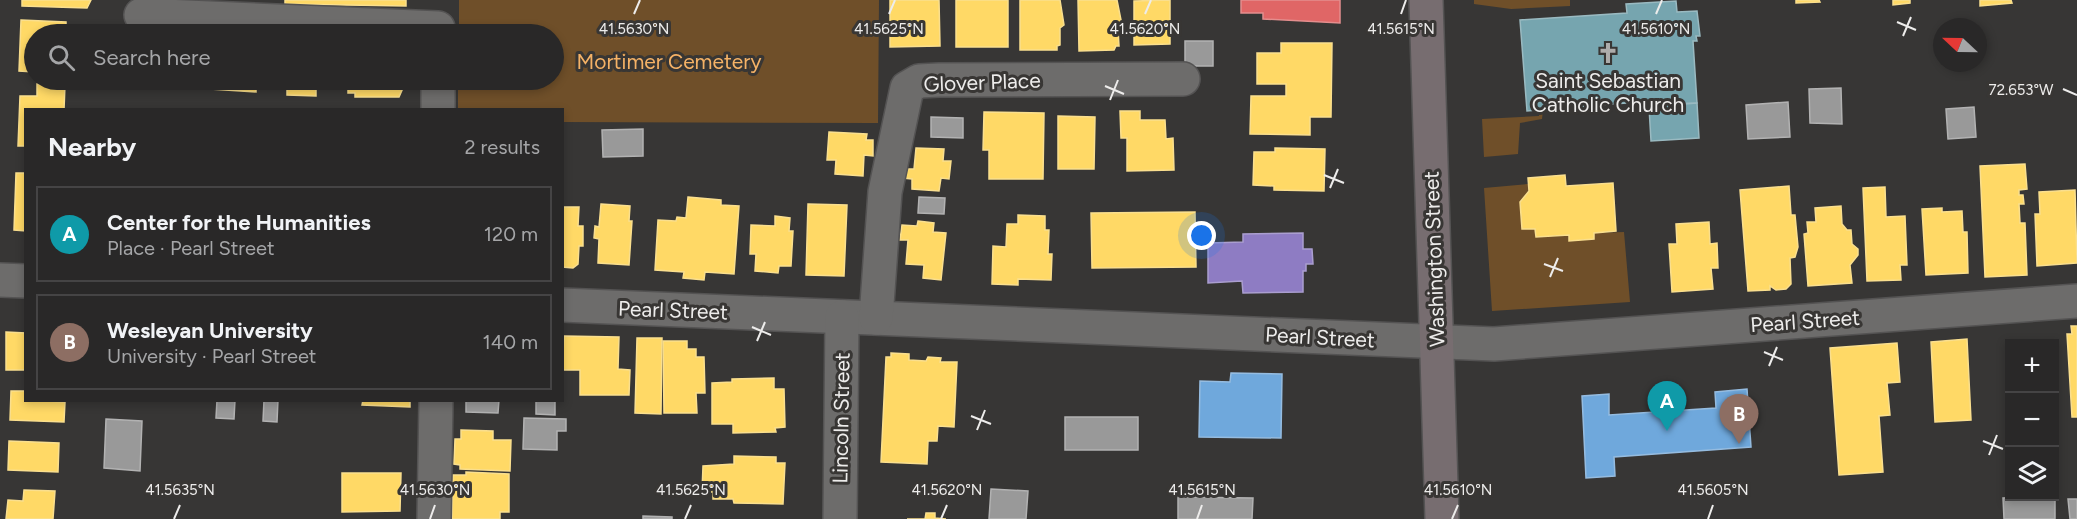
<!DOCTYPE html>
<html lang="en">
<head>
<meta charset="utf-8">
<style>
  :root { --surface:#292828; --page:#353434; --text:#f1f3f6; --muted:#a5a6a8; --line:#454445; --accent:#adacab }
  body { margin:0; font-family:Figtree,sans-serif; background:var(--page); color:var(--text) }
  .controls { position:absolute; right:18px; bottom:18px; display:grid; overflow:hidden; border-radius:0px; box-shadow:0 3px 9px #0003 }
  .controls button { width:54px; height:54px; display:grid; place-items:center; padding:0; border:0; border-bottom:2px solid var(--line); background:var(--surface); color:var(--text); font:30px sans-serif }
  .compass { position:absolute; left:1933px; top:18px; width:54px; height:54px; border-radius:50%; background:var(--surface); box-shadow:0 3px 9px #0003; rotate:292deg }
  .you { position:absolute; left:1202px; top:236px; width:21px; height:21px; margin:-15px; border:4px solid #fff; border-radius:50%; background:#1a73e8; box-shadow:0 0 0 9px #1a73e833 }
  .badge { display:grid; place-items:center; width:39px; height:39px; border-radius:50%; background:var(--accent); color:#fff; font-size:20px; font-weight:700 }
  .pin { position:absolute; translate:-50% -50px; filter:drop-shadow(0 2px 3px #0008) }
  .pin::after { content:''; position:absolute; top:32px; width:21px; height:18px; background:inherit; clip-path:polygon(0 0,100% 0,50% 100%) }
  .list { margin:0; padding:0; list-style:none }
  h2 { display:flex; justify-content:space-between; align-items:center; height:78px; margin:0; padding:0 24px; font-size:26px }
  h2 small { font-size:20px; font-weight:400; color:var(--muted) }
  .list li { display:grid; grid-template-columns:39px 1fr auto; gap:18px; align-items:center; box-sizing:border-box; height:96px; margin:0 12px 12px; padding:0 12px; border:2px solid var(--line); border-radius:0px }
  .list b { display:block; font-size:22px; white-space:nowrap }
  .list p { margin:0; font-size:20px; white-space:nowrap; color:var(--muted) }
  .list em { font-size:20px; font-style:normal; color:var(--muted) }
  .icon { flex:none; width:33px; height:33px; fill:none; stroke:currentColor; stroke-width:2; stroke-linecap:round; stroke-linejoin:round }
  .map { position:relative; flex:none; width:2077px; height:519px; overflow:hidden }
  .search { position:absolute; background:var(--surface); box-shadow:0 3px 9px #0003; left:24px; top:24px; width:540px; height:66px; display:flex; align-items:center; gap:15px; box-sizing:border-box; padding:0 21px; border-radius:33px; color:var(--muted); font-size:22px }
  .panel { position:absolute; background:var(--surface); box-shadow:0 3px 9px #0003; left:24px; top:108px; width:540px; height:294px; border-radius:0px }
  .map>svg:first-child { display:block }
  .green { fill:#6f4f29 }
  .homes { fill:#ffd966; stroke:#fadf8e; stroke-width:1.5 }
  .shops { fill:#e06666; stroke:#e48e8e; stroke-width:1.5 }
  .offices { fill:#8e7cc3; stroke:#aa9ecf; stroke-width:1.5 }
  .schools { fill:#6fa8dc; stroke:#95bce0; stroke-width:1.5 }
  .public { fill:#76a5af; stroke:#9abac1; stroke-width:1.5 }
  .industry { fill:#999; stroke:#b2b2b2; stroke-width:1.5 }
  .lines { fill:none; stroke-linecap:round; stroke-linejoin:round }
  .street-casing { stroke:#545353; stroke-width:36 }
  .highway-casing { stroke:#545353; stroke-width:36 }
  .street { stroke:#6d6c6b; stroke-width:33 }
  .highway { stroke:#776d70; stroke-width:33 }
  .ticks { fill:none; stroke:#edeceb; stroke-width:2 }
  .labels { text-anchor:middle; dominant-baseline:central; stroke-width:6; stroke-linejoin:round; paint-order:stroke }
  .park-label { font-size:21px; fill:#f5b266; stroke:#383634 }
  .poi-label { font-size:21px; fill:#edeceb; stroke:#383634 }
  .street-label { font-size:21px; fill:#edeceb; stroke:#383634 }
  .ticks-label { font-size:15px; text-anchor:middle; fill:#edeceb; stroke:#383634; stroke-width:6; stroke-linejoin:round; paint-order:stroke }
</style>
</head>
<body>
<div class="map">
<svg width="2077" height="519" viewBox="0 0 2077 519">
  <rect width="100%" height="100%" fill="#373635"/>
  <g class="green">
    <path d="M459,0H879L878,123L563,122L562,110L458,109V80H554V34H459Z"/>
    <path d="M1474,0H1570V6L1511,9L1474,4Z"/>
    <path d="M1539,110H1543L1542,119L1520,123L1518,154L1484,157L1482,119L1539,116Z"/>
    <path d="M1528,184L1529,191L1520,202L1523,229H1535L1569,235V241L1594,239V233L1624,232L1630,302L1492,311L1484,188Z"/>
  </g>
  <g class="homes">
    <path d="M22,0H91L87,8L22,6Z"/>
    <path d="M285,0H406V6L285,4Z"/>
    <path d="M890,0H939L940,46L890,47Z"/>
    <rect x="956" y="0" width="52" height="47"/>
    <path d="M1020,0H1060L1064,25L1060,28V45L1057,46V50H1020Z"/>
    <path d="M1078,0H1117L1122,25L1118,29L1119,46H1116L1114,50L1079,51Z"/>
    <path d="M1170,0V44L1134,45V1Z"/>
    <path d="M1796,0H1819L1820,2L1796,3Z"/>
    <path d="M1893,0H1910V3L1893,5Z"/>
    <path d="M1980,0H2011L2012,3L1980,6Z"/>
    <path d="M21,20L66,22V26L81,27V34H87H34V72L19,71Z"/>
    <path d="M1281,43H1332L1331,117H1310V135L1250,134L1251,96H1286V84H1257V53H1281Z"/>
    <path d="M180,80H266V86L256,85V92L179,87Z"/>
    <path d="M287,80H316V96L287,95Z"/>
    <path d="M348,80H407V88H403L399,97H355V93H348Z"/>
    <path d="M37,84L65,85L64,110H26V146H18L20,96H37Z"/>
    <path d="M1120,111H1140V120H1165L1166,139L1173,138L1174,170L1127,171V138H1121Z"/>
    <path d="M984,112L1044,113L1043,179H989V150H983Z"/>
    <path d="M1058,116L1095,117L1094,169H1058Z"/>
    <path d="M829,132L867,134L866,140H873V156L864,155L863,176L835,174L836,160H827Z"/>
    <path d="M916,148L944,149L943,161H951L949,179L941,178L939,191L912,189V179L903,178L904,169H914Z"/>
    <path d="M1275,148L1325,149L1324,191L1274,190V186L1253,185L1254,152H1275Z"/>
    <path d="M2025,164L2027,189L2019,190V195H2023L2024,204H2019L2020,223H2025L2027,275L1985,277L1980,166Z"/>
    <path d="M16,173H26V231L14,230Z"/>
    <path d="M1565,175L1566,186L1613,183L1616,231L1594,233V239L1569,241V235L1536,237L1535,229H1522L1520,202L1529,191L1528,178Z"/>
    <path d="M1789,186L1791,215H1795L1798,247L1795,257L1790,258L1791,284L1786,289L1776,290L1770,286V290L1748,291L1740,190Z"/>
    <path d="M1885,187L1886,217L1905,216L1907,265H1900L1901,280L1867,281L1863,188Z"/>
    <path d="M2075,190L2077,263L2037,266L2035,214H2040L2039,192Z"/>
    <path d="M562,194L563,207H579L578,226H583V246H579L578,264L573,268L562,267Z"/>
    <path d="M688,197L721,200V205L739,206L734,274L705,272L704,280L683,278L684,272L655,270L658,220L676,221L677,217L686,218Z"/>
    <path d="M601,204L630,206L629,221H632L629,265L598,263L599,239L594,238L595,226L599,227Z"/>
    <path d="M808,204L847,205L844,276L806,275Z"/>
    <path d="M1841,206L1842,224L1847,230H1851L1852,244L1858,249V255L1850,265L1852,283L1808,286L1804,234L1808,233L1807,222H1816L1815,208Z"/>
    <path d="M1942,208V212L1962,211L1963,232H1967L1968,273L1926,275L1922,209Z"/>
    <path d="M1195,212L1196,267L1092,268L1091,213Z"/>
    <path d="M1018,215L1045,216V230H1049L1048,254H1052L1051,280L1018,279V285L992,284L993,246L1006,247L1007,224H1018Z"/>
    <path d="M775,216L790,218L789,231H793L791,266H779L778,273L755,271L756,254H750L751,225L775,226Z"/>
    <path d="M918,221L934,223L933,232L946,233L941,280L923,278L924,265L906,264L908,240H900L902,225L917,226Z"/>
    <path d="M1709,222L1710,244L1717,243L1718,268H1711L1713,289L1672,292L1669,244H1677L1676,224Z"/>
    <path d="M2071,326H2077V417H2072L2067,334H2072Z"/>
    <path d="M6,332L26,333V370H6Z"/>
    <path d="M564,336L619,337L618,369L630,370L629,395H580V370H562Z"/>
    <path d="M637,338H662L661,414L635,413Z"/>
    <path d="M1967,339L1971,420L1935,422L1931,342Z"/>
    <path d="M663,341H687V349H696V357H704L705,393H696L697,413H664Z"/>
    <path d="M1897,343L1900,382L1887,383L1890,415L1879,416L1883,472L1839,475L1830,348Z"/>
    <path d="M891,353L909,354V360L926,361L928,357L941,358L940,362H957L954,427L938,426L937,441H928L927,464L881,462L886,357H891Z"/>
    <path d="M774,378V389H784L785,427L775,428L776,432L733,433V424H712V383L732,382V379Z"/>
    <path d="M11,391H26V400L65,402L64,422L10,420Z"/>
    <path d="M363,400H410V407L362,405Z"/>
    <path d="M461,430L493,431V440H511L510,471L460,469V465L454,464L455,439H461Z"/>
    <path d="M9,441L59,443L58,472L8,470Z"/>
    <path d="M734,456L776,457V463H785L783,504L734,503L733,499H713V492H702L703,466L734,464Z"/>
    <path d="M466,472L509,474V512H500V519H452L453,475H466Z"/>
    <path d="M342,473H401L400,511L342,512Z"/>
    <path d="M24,490L55,491L53,519H6L8,500L23,501Z"/>
    <path d="M926,513H935V518L946,519H907H925Z"/>
  </g>
  <path class="shops" d="M1241,0H1340V23L1263,19V13H1241Z"/>
  <path class="offices" d="M1303,233V249H1312L1313,264H1306V271H1303V292L1243,293L1242,281L1208,283V243L1243,242V234Z"/>
  <g class="schools">
    <path d="M1231,373L1282,374L1281,438L1199,437L1200,381L1230,382Z"/>
    <path d="M1747,389L1751,447L1614,457L1615,476L1586,478L1582,396L1609,394V415L1716,408L1715,392Z"/>
  </g>
  <g class="public">
    <path d="M1676,1L1677,12L1697,11L1700,36H1696L1697,41H1693L1697,103L1665,104L1664,100L1527,111L1520,20L1627,13L1626,4Z"/>
    <path d="M1697,103L1699,138L1651,141L1649,107Z"/>
  </g>
  <g class="industry">
    <rect x="1185" y="41" width="28" height="25"/>
    <path d="M1841,88L1842,124L1810,123L1809,89Z"/>
    <path d="M1788,102L1790,137L1748,139L1746,105Z"/>
    <path d="M1974,107L1976,137L1948,139L1946,109Z"/>
    <path d="M931,117L963,118V138L931,137Z"/>
    <path d="M643,129V156L603,157L602,130Z"/>
    <path d="M919,197L945,198L944,214L918,213Z"/>
    <path d="M217,400H235L234,419L216,418Z"/>
    <path d="M264,400H278L277,422L263,421Z"/>
    <path d="M466,400H499L498,413L466,412Z"/>
    <path d="M536,400H555V415L536,414Z"/>
    <rect x="1065" y="417" width="73" height="33"/>
    <path d="M524,418L566,419V431H557V450L523,449Z"/>
    <path d="M106,419L142,421L140,471L104,468Z"/>
    <path d="M991,489L1028,491L1026,519H989Z"/>
    <path d="M2055,496V519H2004L2003,498Z"/>
    <path d="M1178,497L1253,498L1252,519H1178Z"/>
    <path d="M2068,499H2077V519H2070Z"/>
    <path d="M643,516L672,517V519H643Z"/>
  </g>
  <g class="lines">
    <defs>
      <g id="street">
        <path d="M141,15L438,28"/>
        <path d="M438,110V80"/>
        <path d="M0,280L26,281"/>
        <path d="M562,305L1494,344L2077,301"/>
        <path d="M876,318L885,192L907,88L919,81L939,80L1183,79"/>
        <path d="M434,519L436,400"/>
        <path d="M840,519L842,317"/>
      </g>
      <path id="highway" d="M1426,0L1442,519"/>
    </defs>
    <use href="#street" class="street-casing"/>
    <use href="#highway" class="highway-casing"/>
    <use href="#street" class="street"/>
    <use href="#highway" class="highway"/>
  </g>
  <path class="ticks" d="M634,14L640,0M889,14L895,0M1145,14L1151,0M1401,14L1406,0M1656,14L1662,0M1897,22L1916,30M1903,36L1911,17M1105,86L1124,94M2063,89L2077,95M1110,100L1118,80M1324,175L1344,183M1330,188L1338,169M1544,264L1563,271M1550,277L1558,258M752,327L771,335M757,341L765,322M1764,352L1783,360M1769,366L1777,347M971,416L991,424M977,430L985,410M1983,441L2003,449M1989,455L1997,435M174,519L180,505M430,519L435,505M685,519L691,505M941,519L947,505M1197,519L1202,505M1452,519L1458,505M1708,519L1713,505"/>
  <defs>
    <symbol id="church-bare" viewBox="-9 -9 18 18"><path d="M-1.2-6h2.4v3.5h3.3v2.4h-3.3V6h-2.4V-.1h-3.3v-2.4h3.3Z" fill="#adacab" stroke="#383634" stroke-width="2.5" paint-order="stroke"/></symbol>
  </defs>
  <g fill-rule="evenodd">
    <use href="#church-bare" x="1593" y="38" width="30" height="30"/>
  </g>
  <g class="labels">
    <g class="park-label">
      <text x="669" y="61">Mortimer Cemetery</text>
    </g>
    <g class="poi-label">
      <text x="1608" y="80">Saint Sebastian<tspan x="1608" dy="24">Catholic Church</tspan></text>
    </g>
    <g class="street-label">
      <text transform="translate(982 82) rotate(-2)">Glover Place</text>
      <text transform="translate(1434 259) rotate(-92)">Washington Street</text>
      <text transform="translate(673 310) rotate(2)">Pearl Street</text>
      <text transform="translate(1805 321) rotate(-4)">Pearl Street</text>
      <text transform="translate(1320 337) rotate(3)">Pearl Street</text>
      <text transform="translate(841 418) rotate(-89)">Lincoln Street</text>
    </g>
  </g>
  <g class="ticks-label">
    <text x="634" y="34">41.5630°N</text>
    <text x="889" y="34">41.5625°N</text>
    <text x="1145" y="34">41.5620°N</text>
    <text x="1401" y="34">41.5615°N</text>
    <text x="1656" y="34">41.5610°N</text>
    <text x="2021" y="95">72.653°W</text>
    <text x="180" y="495">41.5635°N</text>
    <text x="435" y="495">41.5630°N</text>
    <text x="691" y="495">41.5625°N</text>
    <text x="947" y="495">41.5620°N</text>
    <text x="1202" y="495">41.5615°N</text>
    <text x="1458" y="495">41.5610°N</text>
    <text x="1713" y="495">41.5605°N</text>
  </g>
</svg>
<div class="controls">
<button>+</button>
<button>−</button>
<button><svg class="icon" aria-label="layers" viewBox="0 0 24 24"><path d="M12 4l9 5-9 5-9-5zM3 14l9 5 9-5"/></svg></button>
</div>
<svg class="compass" viewBox="-18 -18 36 36"><path d="M0-13l5 13h-10z" fill="#e53935"/><path d="M0 13l5-13h-10z" fill="#a5a6a8"/></svg>
<div class="you"></div>
<div class="pin badge" style="left:1667px;top:431px;background:#0f9aa8">A</div>
<div class="pin badge" style="left:1739px;top:444px;background:#8d6e63">B</div>
<div class="search"><svg class="icon" aria-label="search" viewBox="0 0 24 24"><circle cx="10" cy="10" r="6"/><path d="M15 15l6 6"/></svg>Search here</div>
<section class="panel">
<h2>Nearby<small>2 results</small></h2>
<ul class="list">
<li><span class="badge" style="background:#0f9aa8">A</span><div><b>Center for the Humanities</b><p>Place · Pearl Street</p></div><em>120 m</em></li>
<li><span class="badge" style="background:#8d6e63">B</span><div><b>Wesleyan University</b><p>University · Pearl Street</p></div><em>140 m</em></li>
</ul>
</section>
</div>
</body>
</html>
